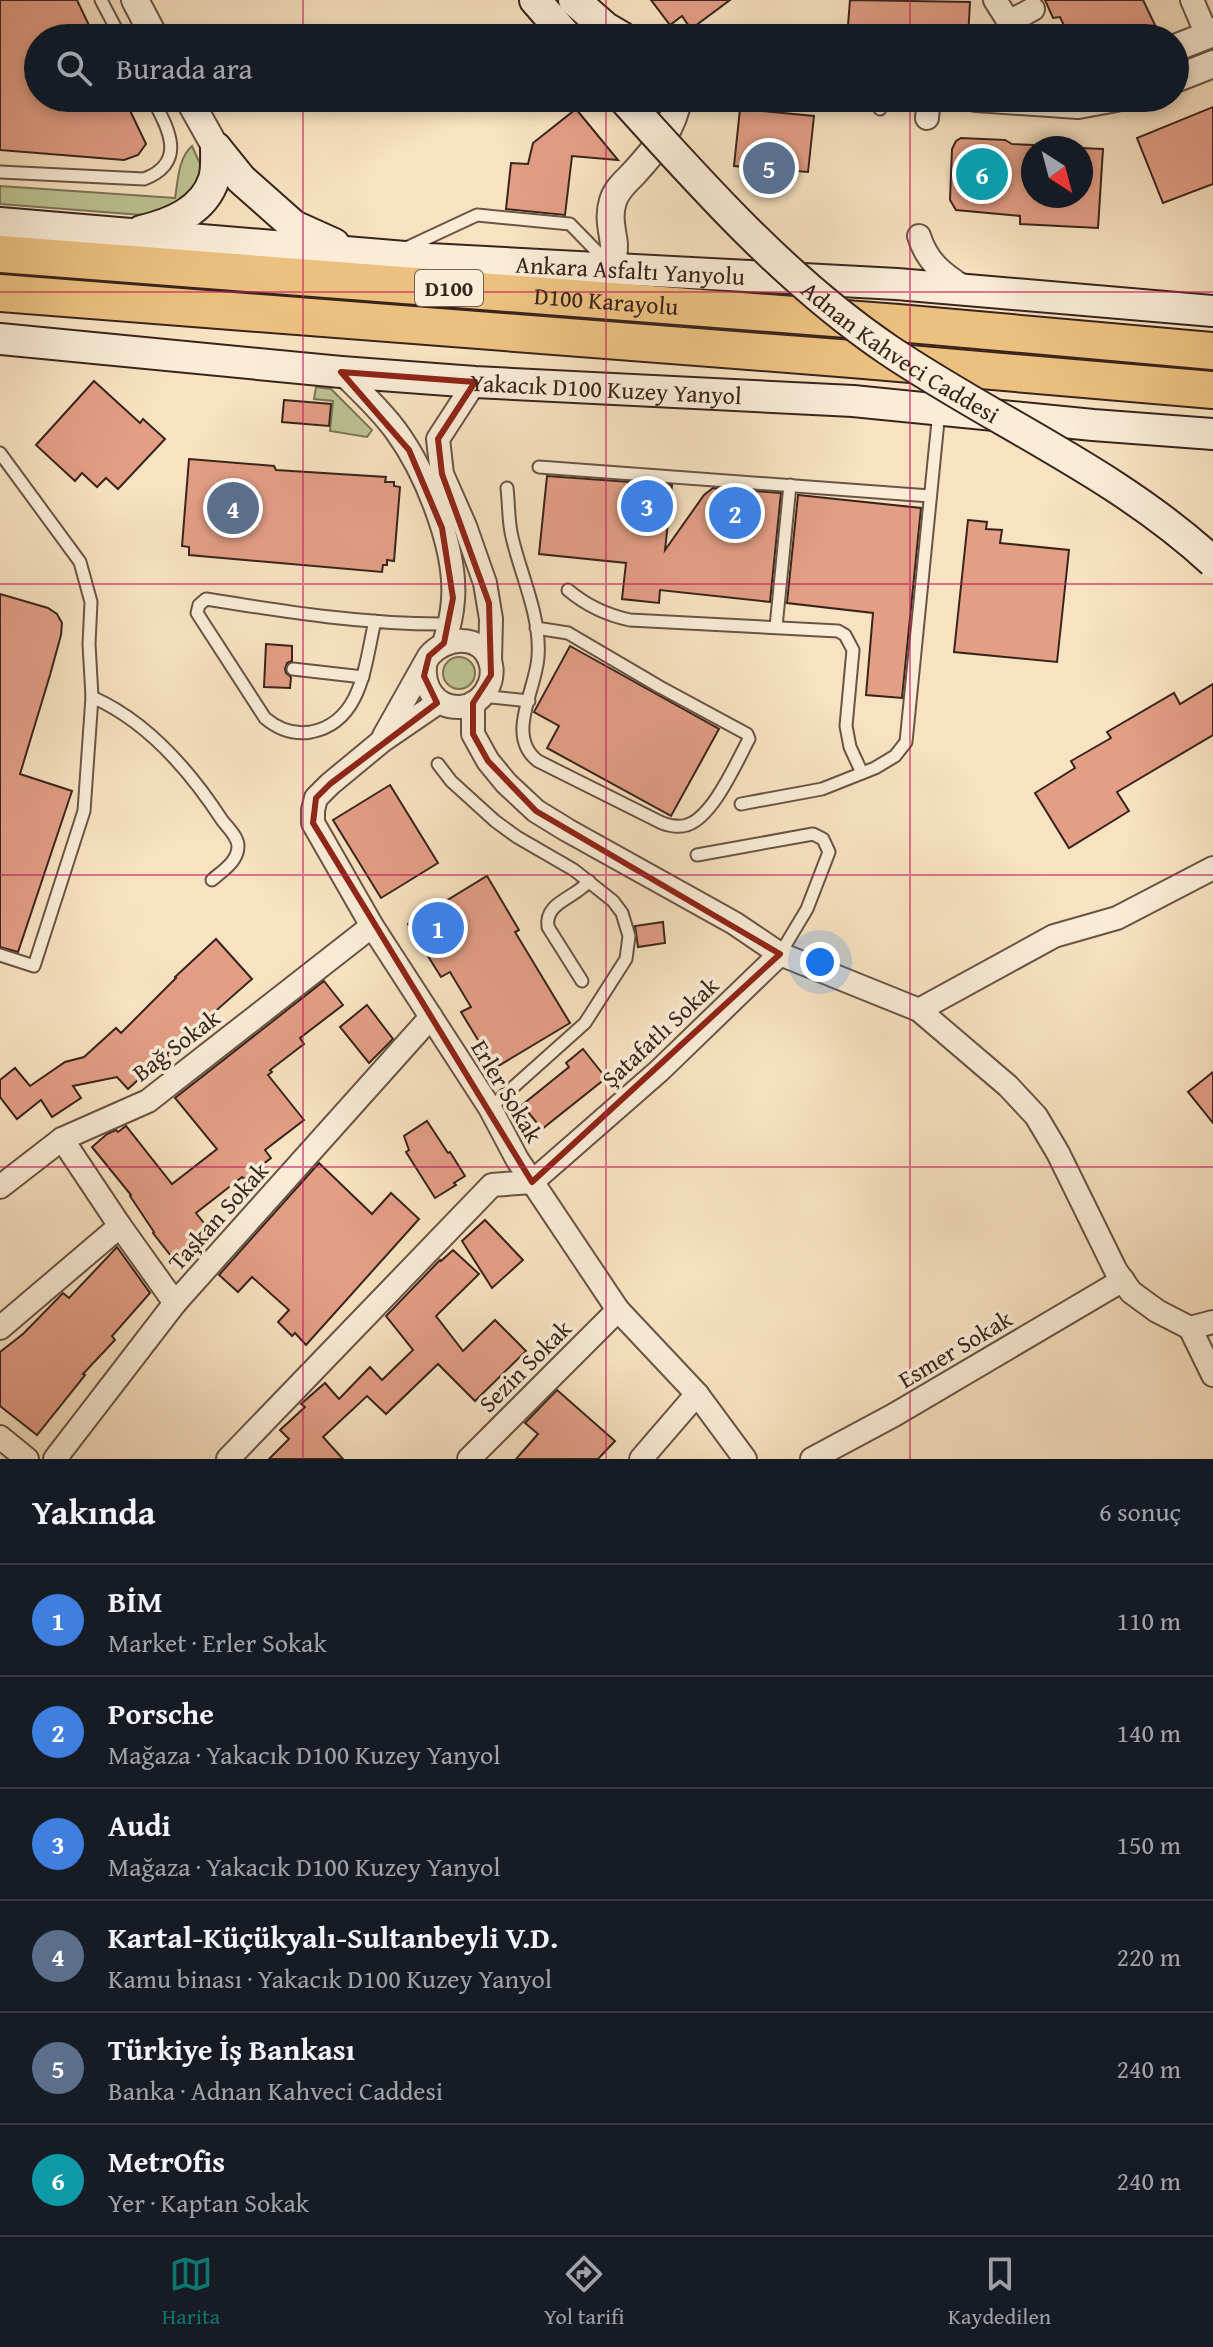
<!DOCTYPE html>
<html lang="tr">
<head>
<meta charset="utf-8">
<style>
  :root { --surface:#171b24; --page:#20242c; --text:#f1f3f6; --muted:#9ea1a6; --line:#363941; --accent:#0f766e }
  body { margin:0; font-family:"Gentium Book Plus",serif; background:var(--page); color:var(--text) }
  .compass { position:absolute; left:1021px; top:136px; width:72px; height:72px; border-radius:50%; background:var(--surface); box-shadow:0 4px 12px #0003; rotate:144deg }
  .you { position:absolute; left:820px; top:962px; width:28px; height:28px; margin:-20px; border:6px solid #fff; border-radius:50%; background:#1a73e8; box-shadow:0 0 0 12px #1a73e833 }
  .badge { display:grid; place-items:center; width:52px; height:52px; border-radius:50%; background:var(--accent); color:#fff; font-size:26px; font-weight:700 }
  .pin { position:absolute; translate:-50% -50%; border:4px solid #fff; box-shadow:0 2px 8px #0006 }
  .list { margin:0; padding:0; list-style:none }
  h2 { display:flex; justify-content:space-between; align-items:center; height:104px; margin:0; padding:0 32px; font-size:34px }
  h2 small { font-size:26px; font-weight:400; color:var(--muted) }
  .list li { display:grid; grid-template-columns:52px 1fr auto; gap:24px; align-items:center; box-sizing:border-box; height:112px; padding:0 32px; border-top:2px solid var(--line) }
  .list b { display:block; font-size:30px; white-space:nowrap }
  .list p { margin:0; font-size:26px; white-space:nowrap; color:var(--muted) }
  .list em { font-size:26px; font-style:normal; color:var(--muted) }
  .icon { flex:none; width:44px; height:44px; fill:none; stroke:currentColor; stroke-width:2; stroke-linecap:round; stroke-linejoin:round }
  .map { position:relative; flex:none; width:1213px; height:1459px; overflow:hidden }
  .search { position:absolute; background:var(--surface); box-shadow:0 4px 12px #0003; left:24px; right:24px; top:24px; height:88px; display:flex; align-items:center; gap:20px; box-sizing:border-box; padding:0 28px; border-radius:44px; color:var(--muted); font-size:30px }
  .sheet { height:776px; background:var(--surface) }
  nav { display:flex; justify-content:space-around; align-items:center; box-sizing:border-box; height:112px; border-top:2px solid var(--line); background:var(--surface); font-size:22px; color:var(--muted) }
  nav a { display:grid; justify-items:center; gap:4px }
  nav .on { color:var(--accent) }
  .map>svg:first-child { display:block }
  .green { fill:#bdc393; stroke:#7b7458; stroke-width:2 }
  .building { fill:#e39e86; stroke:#39241c; stroke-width:2 }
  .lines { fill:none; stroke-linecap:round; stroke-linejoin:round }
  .service-casing { stroke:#695445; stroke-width:15 }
  .minor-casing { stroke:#695445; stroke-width:26 }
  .tertiary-casing { stroke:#695445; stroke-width:30 }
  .secondary-casing { stroke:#39241c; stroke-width:34 }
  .trunk-casing { stroke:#39241c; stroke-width:40 }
  .service { stroke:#faecd7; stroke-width:11 }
  .minor { stroke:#faecd7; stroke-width:22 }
  .tertiary { stroke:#faecd7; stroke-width:26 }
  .secondary { stroke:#faecd7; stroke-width:30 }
  .trunk { stroke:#ecc180; stroke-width:36 }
  .secondary-bridge-casing { stroke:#39241c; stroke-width:34; stroke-linecap:butt }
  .secondary-bridge { stroke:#faecd7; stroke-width:30 }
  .marked { fill:none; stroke:#8f2418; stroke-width:6; stroke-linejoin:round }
  .grid { fill:none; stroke:#c2185b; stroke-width:2; stroke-opacity:0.55 }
  .labels { text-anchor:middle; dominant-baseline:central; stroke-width:7; stroke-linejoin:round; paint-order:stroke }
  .shield { fill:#faecd7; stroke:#736054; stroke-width:2 }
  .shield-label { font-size:22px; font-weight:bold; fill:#39241c }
  .street-label { font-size:24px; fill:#39241c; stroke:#faecd7 }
</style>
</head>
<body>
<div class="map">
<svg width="1213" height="1459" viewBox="0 0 1213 1459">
  <rect width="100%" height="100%" fill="#f8e2c1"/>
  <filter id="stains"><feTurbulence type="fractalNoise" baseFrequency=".0025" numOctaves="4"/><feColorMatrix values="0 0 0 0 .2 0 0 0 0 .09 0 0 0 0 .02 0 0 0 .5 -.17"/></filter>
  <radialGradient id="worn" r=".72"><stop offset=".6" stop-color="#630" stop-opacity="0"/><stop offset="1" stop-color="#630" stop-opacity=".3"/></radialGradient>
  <g class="green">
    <path d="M192,146L202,168L200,189L155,216L0,204V186L175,198C178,181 178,158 192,146Z"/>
    <path d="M316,387L331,389L372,430L367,437L330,431L333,401L314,399Z"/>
    <circle cx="459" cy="673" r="16"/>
  </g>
  <g class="building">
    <path d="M0,0H77L95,38H38V98H124L146,144L138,155L124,160L0,150Z"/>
    <path d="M651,0H730L691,29L682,16L670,25Z"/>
    <path d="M850,0L970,2L968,38H847Z"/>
    <path d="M1045,0H1143L1156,27L1134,38H1070L1060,17L1053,18Z"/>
    <path d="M1213,107V184L1163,203L1137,138Z"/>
    <path d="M576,109L618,160L572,156L565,215L506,209L511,163L528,164L533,143Z"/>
    <path d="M740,109L814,116L808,172L734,166Z"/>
    <path d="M961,138L1005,140L1012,144L1033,145V196H1081V148L1103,149L1098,228L1020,224V216L956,210L950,200L952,149L956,141Z"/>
    <path d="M94,381L140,423L143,419L165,439L118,489L106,478L97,487L82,473L75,481L36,445Z"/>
    <path d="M284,400L331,404L329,426L282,422Z"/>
    <path d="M189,459L274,466L276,470L386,477L385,482H394V486L400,487L394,561L387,560V565H383L382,572L189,555V547L182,546Z"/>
    <path d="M547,476L672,485L665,550L704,495L713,488L781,493L770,602L660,590L659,603L622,599L626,563L539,554Z"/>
    <path d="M798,495L921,508L902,698L866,695L873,613L787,603Z"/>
    <path d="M968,520L987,522L986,529L1002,530L1000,543L1069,550L1057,662L954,652Z"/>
    <path d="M0,594L48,608L57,614L62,623L61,635L50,675L20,774L72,791L18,952L0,947Z"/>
    <path d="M266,644L292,646V661L287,663L285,669L286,673L291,677L290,688L264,687Z"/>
    <path d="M570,646L719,729L671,816L547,748L559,726L534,712Z"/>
    <path d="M1213,684V735L1117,792L1129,811L1069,848L1035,793L1075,768L1071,761L1111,738L1107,732L1174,693L1180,704Z"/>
    <path d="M390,785L438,863L381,898L333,820Z"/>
    <path d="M487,876L519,930L515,932L570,1023L495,1068L461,1012L471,1007L450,972L441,977L408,924Z"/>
    <path d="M663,922L665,943L638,947L635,926Z"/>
    <path d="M216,939L252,979L210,1016L209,1015L167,1054L168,1056L153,1070L151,1068L128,1089L117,1077L73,1086L81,1098L52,1117L41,1100L17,1119L0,1097V1080L15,1068L30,1086L65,1062L84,1057L116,1028L121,1033L176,978L175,977Z"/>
    <path d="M324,981L343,1005L300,1038L304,1044L270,1070L272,1072L268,1075L304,1120L265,1150L271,1158L244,1179L242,1177L196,1213L211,1232L175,1261L153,1233L154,1232L130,1196L131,1195L92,1147L107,1134L116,1130L118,1132L126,1126L172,1184L217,1149L175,1098Z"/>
    <path d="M367,1005L393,1039L369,1063L340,1027Z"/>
    <path d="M583,1049L606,1078L542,1129L522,1105L569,1067L566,1063Z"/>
    <path d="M1213,1072V1123L1188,1092Z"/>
    <path d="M427,1121L448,1153L450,1152L465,1176L454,1183L456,1185L435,1198L406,1152L409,1150L404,1136Z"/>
    <path d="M319,1163L372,1214L391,1193L419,1219L306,1345L295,1333L292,1336L278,1322L289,1310L252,1277L238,1292L219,1275Z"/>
    <path d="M485,1220L523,1260L492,1288L462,1241Z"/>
    <path d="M117,1247L150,1293L112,1336L115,1340L83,1374L85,1375L37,1435L0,1406V1352L23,1334L63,1293L69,1298Z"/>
    <path d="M453,1250L479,1274L436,1316L463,1351L495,1320L526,1351L475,1401L438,1364L386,1414L367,1396L323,1437L343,1459H269L289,1439L280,1430L305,1407L301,1404L325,1383L339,1399L370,1367L382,1380L413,1350L386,1316L440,1260L441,1261Z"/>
    <path d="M557,1390L615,1441L598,1459H516L538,1434L525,1423Z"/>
  </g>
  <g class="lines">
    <defs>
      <g id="service">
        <path d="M101,0L121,38"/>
        <path d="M880,109L882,98"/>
        <path d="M0,172L144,179C188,162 168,128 152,98"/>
        <path d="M404,249L477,215L570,224L607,262"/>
        <path d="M0,453L80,562L91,602L89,644L92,697L84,811L34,966L0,955"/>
        <path d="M539,467L930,496"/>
        <path d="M507,488C509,504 508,521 512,537C521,576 541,616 538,657C536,690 505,736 538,761L662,823C670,826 678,828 687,825C713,817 736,763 749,739L747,734L660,687L568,633L536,628"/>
        <path d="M568,590C587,606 606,615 630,620L838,631L845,635L853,650L846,726L850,747L862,773"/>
        <path d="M375,621C365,662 363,722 311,732C293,735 278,729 265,718L197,613L199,605L206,599C287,612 368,625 450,624"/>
        <path d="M776,627L790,485"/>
        <path d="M293,669L363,677"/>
        <path d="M482,696L529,701"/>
        <path d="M92,697C147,721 190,771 222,820C228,828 238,837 238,846C238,862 222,871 212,880"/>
        <path d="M438,764L451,781L495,821L517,837L574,870L613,901L622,913L629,936L626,959L585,1023L490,1108"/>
        <path d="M741,804L822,789L875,768L895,756L906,742L939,411"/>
        <path d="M697,855L813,834L823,839L829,852L807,909L780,954"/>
        <path d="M582,981L548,927C544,902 576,898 589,881"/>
      </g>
      <g id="minor">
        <path d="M995,0L1019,38"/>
        <path d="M1192,0L1207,35L1213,29"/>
        <path d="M1009,22L1033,9"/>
        <path d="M927,118L929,98"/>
        <path d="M919,236C927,262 943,274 965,288"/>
        <path d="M341,372C360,391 380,409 396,431C426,472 457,549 453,600C452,615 449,628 444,643"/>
        <path d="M475,382L438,439L442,474L465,526L485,583L491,619L490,661"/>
        <path d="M439,702L382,741L330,784L316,798L313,810V823L372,926L490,1108L517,1159L618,1310L697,1394L745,1459"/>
        <path d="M473,703V734L488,761L506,783L536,811L567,830L734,923L780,954"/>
        <path d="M384,736L429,656C445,637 480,633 490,661C497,682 481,706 460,707C435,708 423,687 425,665"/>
        <path d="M919,1010L1054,936L1117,918L1213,868"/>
        <path d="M62,1139L120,1226L175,1303"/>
        <path d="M0,1187L62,1139L148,1101L372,926"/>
        <path d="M0,1328L120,1226"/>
        <path d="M1190,1328L1213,1375"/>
        <path d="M1190,1328L1213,1322"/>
        <path d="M0,1437L27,1459"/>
        <path d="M55,1459L175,1303L431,1017"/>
        <path d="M228,1459L492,1185L532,1182L659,1071L780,954L919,1010L1008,1086L1036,1116L1058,1153L1116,1271L1131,1292L1157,1311L1190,1328"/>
        <path d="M469,1459L618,1310"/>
        <path d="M641,1459L697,1394"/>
        <path d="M812,1459L894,1415L1123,1280"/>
      </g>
      <g id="tertiary">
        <path d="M135,0L155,38"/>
        <path d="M1175,48L1213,33"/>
        <path d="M1175,79L1213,64"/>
        <path d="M188,98L216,148"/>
        <path d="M976,98L1078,105L1116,98"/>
        <path d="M612,269C613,261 614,252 614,244C612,228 608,217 613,201C617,188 627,181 635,172C655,150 674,128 678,98"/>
      </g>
      <g id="secondary">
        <path d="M535,0L568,38"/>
        <path d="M574,0L606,28L623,38"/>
        <path d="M216,148L241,179L294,226L334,244"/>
        <path id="s1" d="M0,223L429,259L897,284L1213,311"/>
        <path d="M141,231C171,224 204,211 214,179C217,170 216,158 216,148"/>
        <path id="s2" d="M0,339L341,372L475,382L853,401L1093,425L1213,434"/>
      </g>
      <g id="trunk">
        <path id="s3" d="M0,254L898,323L1213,351"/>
        <path d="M0,293L852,359L1213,390"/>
      </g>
    </defs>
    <use href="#service" class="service-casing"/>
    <use href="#minor" class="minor-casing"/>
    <use href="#tertiary" class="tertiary-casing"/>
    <use href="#secondary" class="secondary-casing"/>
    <use href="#trunk" class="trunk-casing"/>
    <use href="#service" class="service"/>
    <use href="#minor" class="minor"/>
    <use href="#tertiary" class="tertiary"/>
    <use href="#secondary" class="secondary"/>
    <use href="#trunk" class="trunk"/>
    <defs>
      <g id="secondary-bridge">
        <path id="s4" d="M623,98C704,188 786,280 887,349C995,422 1117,473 1213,562"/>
      </g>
    </defs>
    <use href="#secondary-bridge" class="secondary-bridge-casing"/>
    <use href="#secondary-bridge" class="secondary-bridge"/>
  </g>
  <path class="marked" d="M341,372L475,382L438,439L442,474L489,603L491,675L473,703V734L488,761L536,811L780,954L532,1182L313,823L316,798L330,784L437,703L424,676L429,656L444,643L453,598L442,528L409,450Z"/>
  <path class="grid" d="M303,0V38M606,0V38M910,0V38M303,98V1459M606,98V1459M910,98V1459M0,292H1213M0,584H1213M0,875H1213M0,1167H1213"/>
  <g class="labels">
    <rect class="shield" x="415" y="270" width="68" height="36" rx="6"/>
    <g class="shield-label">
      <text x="449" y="288">D100</text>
    </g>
    <g class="street-label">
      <text stroke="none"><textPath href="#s1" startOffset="632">Ankara Asfaltı Yanyolu</textPath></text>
      <text stroke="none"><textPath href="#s3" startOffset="608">D100 Karayolu</textPath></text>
      <text stroke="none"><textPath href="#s4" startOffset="378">Adnan Kahveci Caddesi</textPath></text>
      <text stroke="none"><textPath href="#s2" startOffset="608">Yakacık D100 Kuzey Yanyol</textPath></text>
      <text transform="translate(660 1032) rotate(-43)">Şatafatlı Sokak</text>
      <text transform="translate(176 1045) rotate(-37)">Bağ Sokak</text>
      <text transform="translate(507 1091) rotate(59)">Erler Sokak</text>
      <text transform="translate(218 1216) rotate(-48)">Taşkan Sokak</text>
      <text transform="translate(955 1349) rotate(-31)">Esmer Sokak</text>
      <text transform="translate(525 1366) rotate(-45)">Sezin Sokak</text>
    </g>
  </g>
  <rect width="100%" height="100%" filter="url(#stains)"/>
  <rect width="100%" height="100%" fill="url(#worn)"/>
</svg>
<svg class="compass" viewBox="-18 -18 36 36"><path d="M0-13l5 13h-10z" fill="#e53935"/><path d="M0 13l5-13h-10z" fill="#9ea1a6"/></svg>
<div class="you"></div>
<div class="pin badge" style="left:438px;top:928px;background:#3f7fe0">1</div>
<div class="pin badge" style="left:735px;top:513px;background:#3f7fe0">2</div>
<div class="pin badge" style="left:647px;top:506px;background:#3f7fe0">3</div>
<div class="pin badge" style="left:233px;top:508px;background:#5c6f8a">4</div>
<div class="pin badge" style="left:769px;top:168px;background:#5c6f8a">5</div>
<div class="pin badge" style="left:982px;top:174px;background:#0f9aa8">6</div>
<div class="search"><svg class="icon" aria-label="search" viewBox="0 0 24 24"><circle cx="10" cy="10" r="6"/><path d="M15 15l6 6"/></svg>Burada ara</div>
</div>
<section class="sheet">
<h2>Yakında<small>6 sonuç</small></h2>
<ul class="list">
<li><span class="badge" style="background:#3f7fe0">1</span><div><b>BİM</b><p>Market · Erler Sokak</p></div><em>110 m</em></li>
<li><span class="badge" style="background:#3f7fe0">2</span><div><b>Porsche</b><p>Mağaza · Yakacık D100 Kuzey Yanyol</p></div><em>140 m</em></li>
<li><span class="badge" style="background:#3f7fe0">3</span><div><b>Audi</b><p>Mağaza · Yakacık D100 Kuzey Yanyol</p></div><em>150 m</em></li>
<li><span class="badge" style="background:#5c6f8a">4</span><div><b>Kartal-Küçükyalı-Sultanbeyli V.D.</b><p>Kamu binası · Yakacık D100 Kuzey Yanyol</p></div><em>220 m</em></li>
<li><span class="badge" style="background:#5c6f8a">5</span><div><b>Türkiye İş Bankası</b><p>Banka · Adnan Kahveci Caddesi</p></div><em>240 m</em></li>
<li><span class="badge" style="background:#0f9aa8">6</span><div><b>MetrOfis</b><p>Yer · Kaptan Sokak</p></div><em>240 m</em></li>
</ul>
</section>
<nav>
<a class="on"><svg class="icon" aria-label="map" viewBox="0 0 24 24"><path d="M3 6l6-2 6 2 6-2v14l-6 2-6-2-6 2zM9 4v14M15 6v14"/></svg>Harita</a>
<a><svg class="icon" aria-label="directions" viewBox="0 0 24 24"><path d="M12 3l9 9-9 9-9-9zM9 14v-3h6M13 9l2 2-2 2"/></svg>Yol tarifi</a>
<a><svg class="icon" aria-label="saved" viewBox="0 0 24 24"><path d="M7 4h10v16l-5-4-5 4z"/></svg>Kaydedilen</a>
</nav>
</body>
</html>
